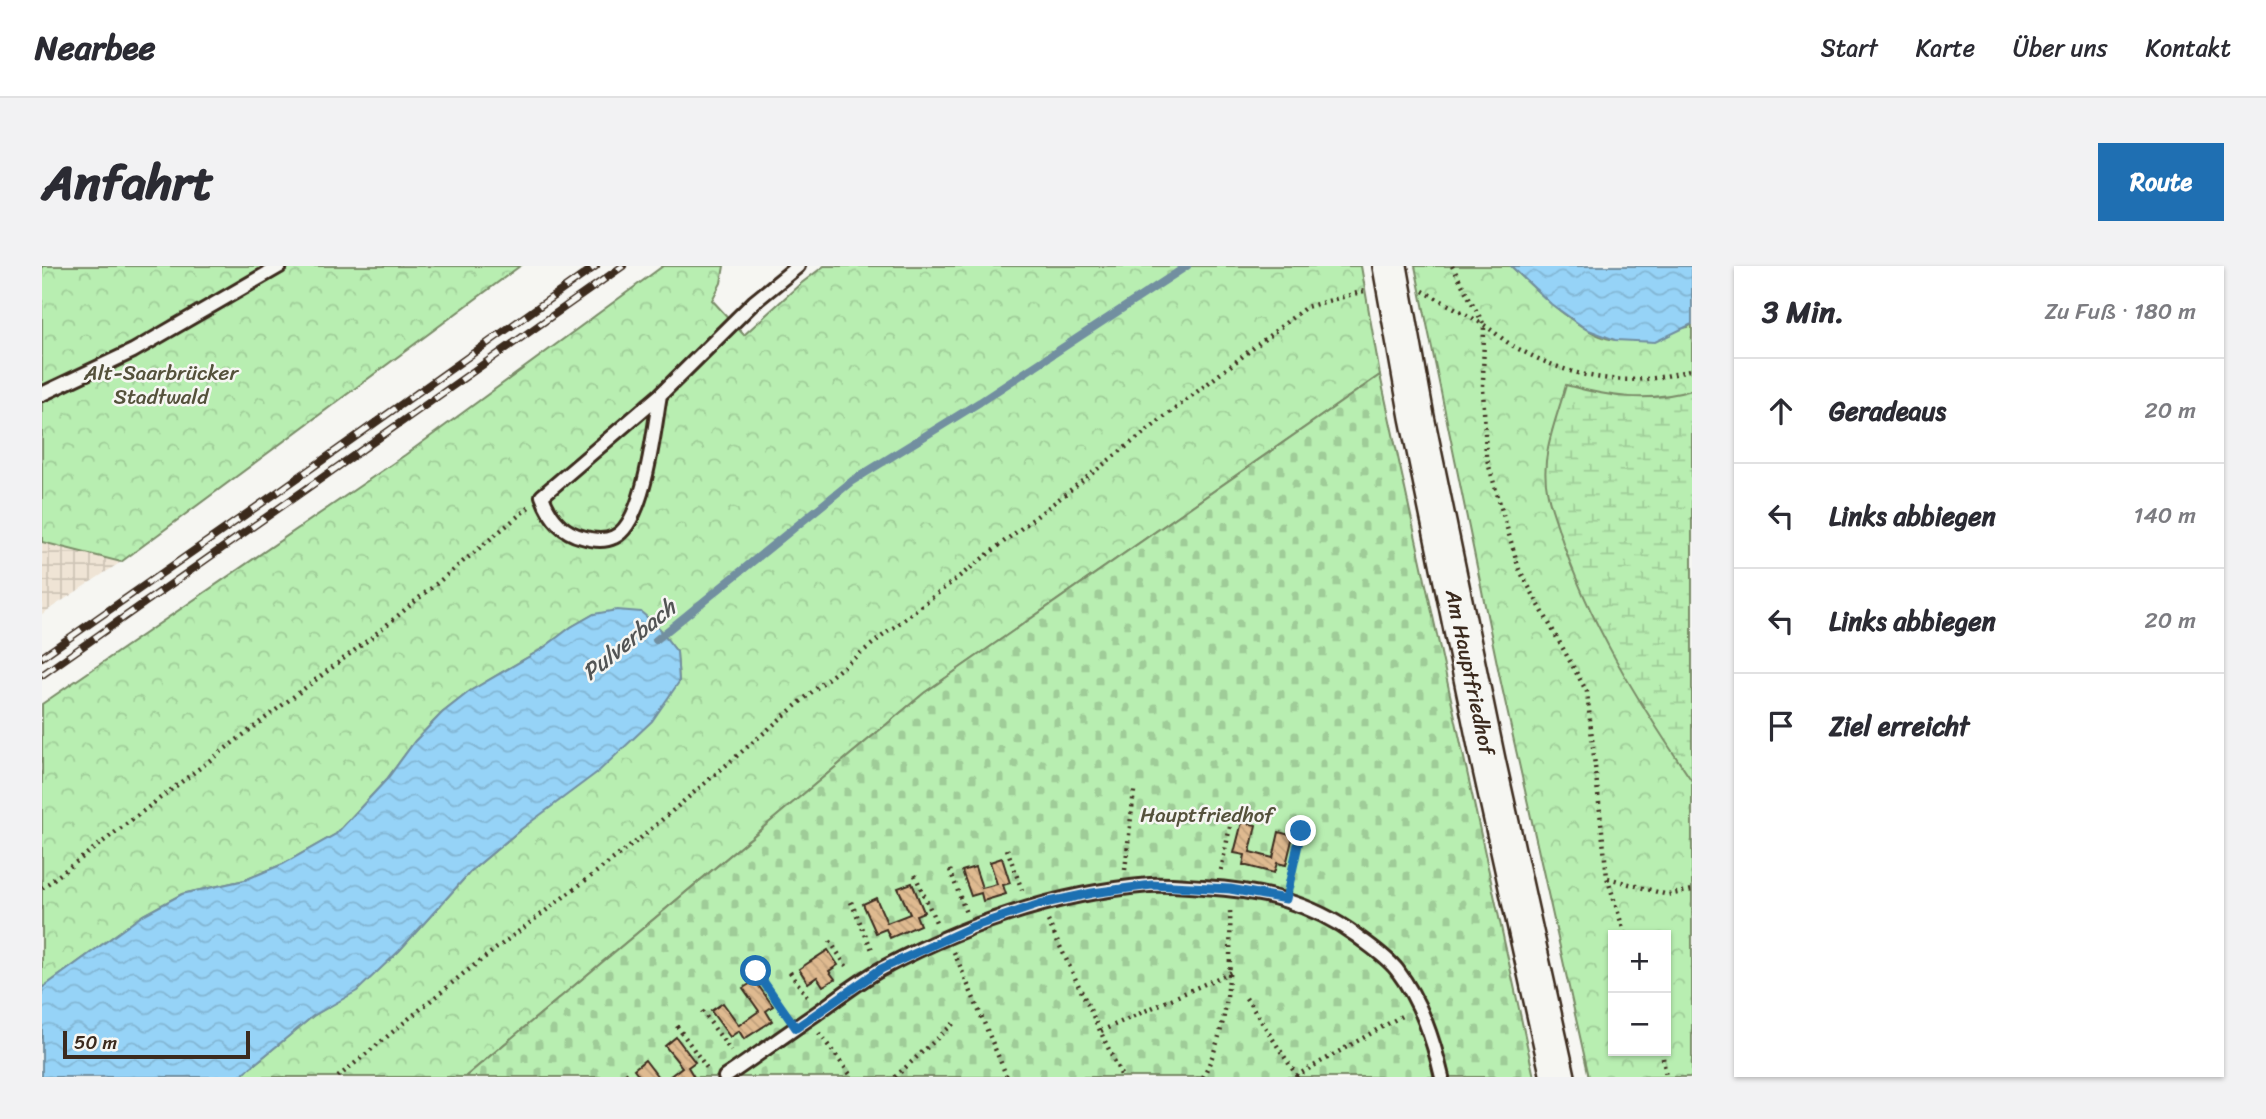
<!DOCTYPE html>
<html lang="de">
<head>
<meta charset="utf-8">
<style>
  :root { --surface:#fff; --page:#f2f2f3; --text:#2b2b33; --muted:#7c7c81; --line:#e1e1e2; --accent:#1f6fb2 }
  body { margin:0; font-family:Sriracha,sans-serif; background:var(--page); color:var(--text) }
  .controls { position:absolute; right:21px; bottom:21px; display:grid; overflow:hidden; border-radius:0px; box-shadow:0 2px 5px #0004 }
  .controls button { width:63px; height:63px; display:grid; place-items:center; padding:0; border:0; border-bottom:2px solid var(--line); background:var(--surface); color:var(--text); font:35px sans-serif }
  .scale { position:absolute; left:21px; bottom:18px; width:187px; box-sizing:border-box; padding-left:7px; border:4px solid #3b2a1e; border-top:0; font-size:19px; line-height:24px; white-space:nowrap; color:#3b2a1e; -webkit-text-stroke:5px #f6f6f2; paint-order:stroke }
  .stop { position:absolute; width:21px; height:21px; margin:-16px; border:5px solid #1f6fb2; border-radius:50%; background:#fff }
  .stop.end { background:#1f6fb2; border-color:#fff; box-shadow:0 2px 7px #0008 }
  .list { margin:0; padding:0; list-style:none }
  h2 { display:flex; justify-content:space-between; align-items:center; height:91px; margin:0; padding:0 28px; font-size:30px }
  h2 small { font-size:23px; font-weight:400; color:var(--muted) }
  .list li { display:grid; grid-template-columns:46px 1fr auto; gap:21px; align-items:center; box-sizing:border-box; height:105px; padding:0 28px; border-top:2px solid var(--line) }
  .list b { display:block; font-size:26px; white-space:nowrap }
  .list em { font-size:23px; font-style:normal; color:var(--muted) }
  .icon { flex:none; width:38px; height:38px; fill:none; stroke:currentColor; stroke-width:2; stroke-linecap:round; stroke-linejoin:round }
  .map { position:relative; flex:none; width:1650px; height:811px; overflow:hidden; border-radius:0px }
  header { display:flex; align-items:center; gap:42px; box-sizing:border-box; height:98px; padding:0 35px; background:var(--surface); border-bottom:2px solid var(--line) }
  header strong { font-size:33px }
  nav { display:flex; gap:38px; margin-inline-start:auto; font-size:24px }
  .intro { display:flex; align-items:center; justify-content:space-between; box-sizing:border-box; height:168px; padding:0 42px }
  h1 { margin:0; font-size:49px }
  .button { padding:18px 32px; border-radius:0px; background:var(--accent); color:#fff; font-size:24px; font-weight:700 }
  main { display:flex; gap:42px; padding:0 42px }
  aside { flex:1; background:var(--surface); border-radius:0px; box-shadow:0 2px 5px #0004 }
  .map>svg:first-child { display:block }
  .industrial { fill:url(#industrial-grid) }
  .forest { fill:url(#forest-crowns); stroke:#7a8c68; stroke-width:2; fill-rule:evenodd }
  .wetland { fill:url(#wetland-marsh); stroke:#7a8c68; stroke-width:2 }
  .cemetery { fill:url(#cemetery-stones); stroke:#7a8c68; stroke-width:2 }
  .water { fill:url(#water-waves); stroke:#728fa0; stroke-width:2 }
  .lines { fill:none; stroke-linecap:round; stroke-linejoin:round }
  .stream { stroke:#728fa0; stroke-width:8 }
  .building { fill:url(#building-back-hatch); stroke:#3b2a1e; stroke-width:2 }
  .lane-casing { stroke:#3b2a1e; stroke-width:18 }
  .secondary-casing { stroke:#3b2a1e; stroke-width:38 }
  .path { stroke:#3b2a1e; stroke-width:4.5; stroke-dasharray:2 5; stroke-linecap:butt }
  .lane { stroke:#f6f6f2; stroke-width:12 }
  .secondary { stroke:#f6f6f2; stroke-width:33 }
  .rail-casing { stroke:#3b2a1e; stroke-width:8 }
  .rail { stroke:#f6f6f2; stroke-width:5; stroke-dasharray:16; stroke-linecap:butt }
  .route { stroke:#1f6fb2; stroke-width:9 }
  .labels { text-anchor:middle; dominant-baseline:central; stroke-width:5; stroke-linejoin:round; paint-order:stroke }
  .park-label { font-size:21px; fill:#54513b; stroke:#f6f6f2 }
  .street-label { font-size:21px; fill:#3b2a1e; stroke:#f6f6f2 }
  .water-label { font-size:23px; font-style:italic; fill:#525454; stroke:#f6f6f2 }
</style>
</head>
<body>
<header>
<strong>Nearbee</strong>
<nav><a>Start</a><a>Karte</a><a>Über uns</a><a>Kontakt</a></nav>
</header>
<div class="intro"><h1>Anfahrt</h1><a class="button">Route</a></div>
<main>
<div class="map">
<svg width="1650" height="811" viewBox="0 0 1650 811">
  <defs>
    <pattern id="industrial-grid" width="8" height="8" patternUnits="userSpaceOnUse" patternTransform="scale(1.75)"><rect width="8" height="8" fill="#efe4d5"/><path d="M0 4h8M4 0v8" fill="none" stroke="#cec4b6"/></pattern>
    <pattern id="forest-crowns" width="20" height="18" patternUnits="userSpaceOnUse" patternTransform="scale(1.75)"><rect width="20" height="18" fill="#b8eeb1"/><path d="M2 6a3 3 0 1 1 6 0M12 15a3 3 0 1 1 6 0" fill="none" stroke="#9fcc98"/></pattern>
    <pattern id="wetland-marsh" width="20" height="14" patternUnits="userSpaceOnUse" patternTransform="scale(1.75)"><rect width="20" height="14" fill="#b8eeb1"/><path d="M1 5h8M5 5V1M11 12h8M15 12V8" fill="none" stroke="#9fcc98"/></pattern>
    <pattern id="cemetery-stones" width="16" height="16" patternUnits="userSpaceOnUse" patternTransform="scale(1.75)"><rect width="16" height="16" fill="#b8eeb1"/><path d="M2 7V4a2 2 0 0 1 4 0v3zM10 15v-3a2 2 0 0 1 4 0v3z" fill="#9fcc98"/></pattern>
    <pattern id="water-waves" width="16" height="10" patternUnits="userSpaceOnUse" patternTransform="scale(1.75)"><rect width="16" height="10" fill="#96d3f7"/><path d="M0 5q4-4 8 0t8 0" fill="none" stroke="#82b5d3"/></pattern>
    <pattern id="building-back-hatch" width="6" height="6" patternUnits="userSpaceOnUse" patternTransform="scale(1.75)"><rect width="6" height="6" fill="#dfba90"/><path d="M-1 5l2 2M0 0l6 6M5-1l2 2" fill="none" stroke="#c0a07c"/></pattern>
  </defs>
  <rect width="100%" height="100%" fill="#f6f6f2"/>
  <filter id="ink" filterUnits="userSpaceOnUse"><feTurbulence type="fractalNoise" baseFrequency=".0143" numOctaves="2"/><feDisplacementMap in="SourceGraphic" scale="14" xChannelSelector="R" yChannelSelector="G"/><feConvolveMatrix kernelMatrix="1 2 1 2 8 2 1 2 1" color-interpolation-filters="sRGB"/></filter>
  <g filter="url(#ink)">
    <path class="industrial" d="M0,276L79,296L0,348Z"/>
    <g class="forest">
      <path d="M0,0H478L79,296L0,276Z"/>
      <path d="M621,0H682L679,17L670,34L702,69L757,19L782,0H1319L1338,109L882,427L423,811H197L271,750L315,724L357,685L429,605L478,564L637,416L635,386L613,358L552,348L529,361L500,383L428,425L400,447L373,475L345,513L294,568L241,598L203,614L140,628L101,649L0,722V438L363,189Z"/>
      <path d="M1373,0H1469C1491,21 1544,75 1576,74C1599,73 1623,65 1646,61L1650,58V811H1547L1459,417ZM1571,669H1624V785H1571Z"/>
    </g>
    <path class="wetland" d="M1524,119C1567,131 1606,137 1650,124V515C1597,437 1546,356 1517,265C1513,251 1507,237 1505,224C1498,189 1515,152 1524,119Z"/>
    <path class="cemetery" d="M1338,109L1492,811H423L882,427Z"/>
    <g class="water">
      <path d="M1469,0H1650V58L1613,76L1573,74L1544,63L1509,38Z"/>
      <path d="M575,344L599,346L613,358L635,386L637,416L610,455L557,505L478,564L429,605L357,685L315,725L271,750L197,811H0V722L101,649L140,628L203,614L241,598L294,568L345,513L373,475L400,447L428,425L500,383L529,361L552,348Z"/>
    </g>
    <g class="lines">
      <path class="stream" d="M614,374L810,215L938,136L1145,0"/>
    </g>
    <g class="building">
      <path d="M1200,556L1214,559L1208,586L1231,592L1237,566L1251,570L1244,599L1235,597L1232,607L1201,599L1203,589L1192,587Z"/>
      <path d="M960,592L968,617L961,619L964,628L941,635L939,627L929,630L920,605L933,601L940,622L955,618L948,596Z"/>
      <path d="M870,617L882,646L874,649L878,659L848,672L844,663L834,667L821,638L834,632L845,657L868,648L856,622Z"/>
      <path d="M786,684L796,699L787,705L793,713L781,720L775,711L766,717L757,703Z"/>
      <path d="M713,715L731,740L724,745L730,755L702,773L697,765L688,771L669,745L681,737L697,759L717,745L701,722Z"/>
      <path d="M634,771L653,796L646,801L652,811H627L640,801L623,780Z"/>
      <path d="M603,794L616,811H598L592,803Z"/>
    </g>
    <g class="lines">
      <defs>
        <g id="lane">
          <path d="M0,128L91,85L238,0"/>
          <path d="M618,129C612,162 603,257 572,271C562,276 550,274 540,271C519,266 507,250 500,230L618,129L712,36L756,0"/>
          <path d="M683,811C714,790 744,768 775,747C796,732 817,715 841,702C924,658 1013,627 1108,619C1125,618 1143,620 1161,621C1217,624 1269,636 1315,670C1328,680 1345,691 1355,704C1379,736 1391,773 1400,811"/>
        </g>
        <path id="secondary" d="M1348,0L1375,151L1446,494L1516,811"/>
      </defs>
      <use href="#lane" class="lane-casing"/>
      <use href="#secondary" class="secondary-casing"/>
      <g class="path">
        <path d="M1410,0L1442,59L1441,120L1444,190L1477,303L1545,426L1565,611L1583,669"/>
        <path d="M1381,25C1401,36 1423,47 1442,59C1453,66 1462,75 1473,81C1530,113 1588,124 1650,103"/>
        <path d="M965,583L981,627"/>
        <path d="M908,604L924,647"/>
        <path d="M1083,604L1092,525"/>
        <path d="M1179,604L1190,551"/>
        <path d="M873,609L894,656"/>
        <path d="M1566,612L1626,629L1650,624"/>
        <path d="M1247,619L1260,565"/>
        <path d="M0,622L330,371L487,241"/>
        <path d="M809,636L831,686"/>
        <path d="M1006,655L1080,811"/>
        <path d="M788,675L806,703"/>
        <path d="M912,686L965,811"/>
        <path d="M714,705L743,747"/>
        <path d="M748,706L767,734"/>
        <path d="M1204,732L1255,810"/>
        <path d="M660,745L689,785"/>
        <path d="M635,760L667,805"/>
        <path d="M1059,765L1189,706"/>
        <path d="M777,767L810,811"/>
        <path d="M1620,785L1624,811"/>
        <path d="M583,806L587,811"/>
        <path d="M1254,810L1363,748"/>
        <path d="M296,811L421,708L595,575L784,414L1264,41L1326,24"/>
        <path d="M853,811L912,757"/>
        <path d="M1161,811C1189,756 1189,701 1188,641"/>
      </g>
      <use href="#lane" class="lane"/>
      <use href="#secondary" class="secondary"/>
      <defs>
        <g id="rail">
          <path d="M0,391L240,223L554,0"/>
          <path d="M0,409L581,0"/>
        </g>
      </defs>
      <use href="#rail" class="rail-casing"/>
      <use href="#rail" class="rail"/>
    </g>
  </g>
  <g class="lines" filter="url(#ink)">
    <path class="route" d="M714,705L754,762L839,703L930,661L998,638L1050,627L1110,619L1188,623L1244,633L1259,565"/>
  </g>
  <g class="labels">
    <g class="park-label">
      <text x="119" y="107">Alt-Saarbrücker<tspan x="119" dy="24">Stadtwald</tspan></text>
      <text x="1165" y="549">Hauptfriedhof</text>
    </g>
    <g class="street-label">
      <text transform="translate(1428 406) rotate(78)">Am Hauptfriedhof</text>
    </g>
    <g class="water-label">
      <text transform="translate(587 374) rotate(-39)">Pulverbach</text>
    </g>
  </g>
</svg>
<div class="controls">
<button>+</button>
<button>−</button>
</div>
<div class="scale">50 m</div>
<div class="stop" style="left:714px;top:705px"></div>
<div class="stop end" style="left:1259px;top:565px"></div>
</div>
<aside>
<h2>3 Min.<small>Zu Fuß · 180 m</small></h2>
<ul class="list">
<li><svg class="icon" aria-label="ahead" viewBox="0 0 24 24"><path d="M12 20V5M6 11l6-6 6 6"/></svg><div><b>Geradeaus</b></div><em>20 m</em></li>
<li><svg class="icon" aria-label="left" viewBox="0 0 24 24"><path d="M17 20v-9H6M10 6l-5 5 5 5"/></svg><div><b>Links abbiegen</b></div><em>140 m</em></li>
<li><svg class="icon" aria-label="left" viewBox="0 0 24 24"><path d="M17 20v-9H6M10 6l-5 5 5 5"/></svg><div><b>Links abbiegen</b></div><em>20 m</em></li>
<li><svg class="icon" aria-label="arrive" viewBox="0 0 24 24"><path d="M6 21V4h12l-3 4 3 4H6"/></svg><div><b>Ziel erreicht</b></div></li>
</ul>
</aside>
</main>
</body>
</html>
